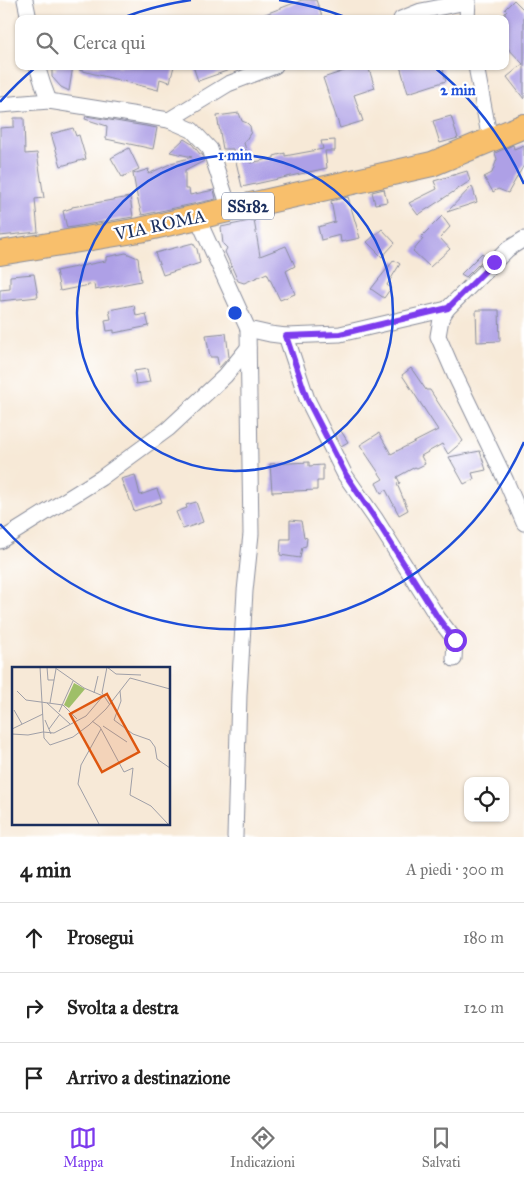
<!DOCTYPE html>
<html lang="it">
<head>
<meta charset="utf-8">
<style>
  :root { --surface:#fff; --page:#f6f6f6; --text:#222; --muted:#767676; --line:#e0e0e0; --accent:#7c3aed }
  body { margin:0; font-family:"IM FELL Great Primer",serif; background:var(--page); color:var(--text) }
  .controls { position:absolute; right:15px; bottom:15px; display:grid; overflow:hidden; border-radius:10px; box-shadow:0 1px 4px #0004 }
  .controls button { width:45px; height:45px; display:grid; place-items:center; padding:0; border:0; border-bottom:1px solid var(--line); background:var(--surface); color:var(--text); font:25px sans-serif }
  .stop { position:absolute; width:15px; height:15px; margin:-11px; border:4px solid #7c3aed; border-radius:50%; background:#fff }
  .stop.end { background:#7c3aed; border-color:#fff; box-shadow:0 1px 5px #0008 }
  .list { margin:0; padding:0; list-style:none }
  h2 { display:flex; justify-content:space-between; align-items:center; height:65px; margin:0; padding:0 20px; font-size:21px }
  h2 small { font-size:16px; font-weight:400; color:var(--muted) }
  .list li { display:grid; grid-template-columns:32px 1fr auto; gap:15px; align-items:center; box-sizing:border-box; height:70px; padding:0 20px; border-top:1px solid var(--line) }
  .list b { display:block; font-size:19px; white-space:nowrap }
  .list em { font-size:16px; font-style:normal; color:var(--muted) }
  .icon { flex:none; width:28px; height:28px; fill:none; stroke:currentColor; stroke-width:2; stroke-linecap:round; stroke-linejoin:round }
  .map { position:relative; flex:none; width:524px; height:837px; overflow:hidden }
  .search { position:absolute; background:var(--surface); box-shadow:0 1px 4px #0004; left:15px; right:15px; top:15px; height:55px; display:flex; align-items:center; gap:12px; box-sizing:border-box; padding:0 18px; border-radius:10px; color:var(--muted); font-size:19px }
  .sheet { height:275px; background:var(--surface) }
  nav { display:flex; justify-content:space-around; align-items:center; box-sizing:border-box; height:70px; border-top:1px solid var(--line); background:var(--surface); font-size:14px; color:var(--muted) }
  nav a { display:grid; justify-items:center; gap:2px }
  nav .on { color:var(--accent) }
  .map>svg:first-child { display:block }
  .building { fill:#aea0e6 }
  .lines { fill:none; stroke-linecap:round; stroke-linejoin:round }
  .minor-casing { stroke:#898c9a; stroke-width:17 }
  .primary-casing { stroke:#898c9a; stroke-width:26 }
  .minor { stroke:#fff; stroke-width:15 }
  .primary { stroke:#f8bf6c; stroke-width:24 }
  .route { stroke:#7c3aed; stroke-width:6 }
  .ring { fill:none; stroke:#1d4ed8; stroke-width:2.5 }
  .labels { text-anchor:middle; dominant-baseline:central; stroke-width:4.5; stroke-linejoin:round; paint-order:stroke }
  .shield { fill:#fff; stroke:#5f6d8e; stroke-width:1 }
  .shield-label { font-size:16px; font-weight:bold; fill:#1b2f5e }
  .street-label { font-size:18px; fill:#1b2f5e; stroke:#fff }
  .inset-road { fill:none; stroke:#9f9fa7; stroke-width:1 }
  .view { fill:#de5710; fill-opacity:0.15; stroke:#de5710; stroke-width:2.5 }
  .inset-edge { fill:none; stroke:#1b2f5e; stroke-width:2.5 }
  .centre { fill:#1d4ed8; stroke:#fff; stroke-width:2.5 }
  .ring-label { font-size:15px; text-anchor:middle; font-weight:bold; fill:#1d4ed8; stroke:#fff; stroke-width:4.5; stroke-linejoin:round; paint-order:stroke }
</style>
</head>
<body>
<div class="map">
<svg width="524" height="837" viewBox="0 0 524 837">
  <rect width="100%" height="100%" fill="#fff"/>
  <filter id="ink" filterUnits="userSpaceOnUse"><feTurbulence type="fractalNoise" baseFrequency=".02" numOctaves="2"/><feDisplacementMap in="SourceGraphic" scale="10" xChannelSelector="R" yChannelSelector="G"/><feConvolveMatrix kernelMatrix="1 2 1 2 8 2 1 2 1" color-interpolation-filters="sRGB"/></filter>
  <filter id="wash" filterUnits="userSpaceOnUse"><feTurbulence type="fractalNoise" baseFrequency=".0096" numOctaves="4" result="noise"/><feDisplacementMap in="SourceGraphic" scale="20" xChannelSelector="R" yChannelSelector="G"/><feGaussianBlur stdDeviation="1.12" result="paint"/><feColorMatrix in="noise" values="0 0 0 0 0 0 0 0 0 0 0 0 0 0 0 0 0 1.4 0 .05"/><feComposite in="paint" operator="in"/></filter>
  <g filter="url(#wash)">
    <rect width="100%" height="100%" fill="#f7e9d7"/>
    <g id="blocks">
      <g class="building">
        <path d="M302,0H316L323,19H255V18Z"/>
        <path d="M514,0L524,10V99L507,77L523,64L505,45V13L507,11L505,9Z"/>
        <path d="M56,66H73L69,91L61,87L52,77V70H56Z"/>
        <path d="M80,66H174L170,82L160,79L158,90L79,70Z"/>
        <path d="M193,66H235V68L198,81Z"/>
        <path d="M359,66H368L375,88L354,95L363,121L340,128L323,78Z"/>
        <path d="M400,66H442L446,81L408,93Z"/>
        <path d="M239,113L242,121L247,123L250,126L251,132L244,143L250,163L274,158V156L285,153V156L323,149L321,141L335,140V151H325L327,168L242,187L233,149H223L217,116Z"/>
        <path d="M86,116L157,128L153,149L106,139L107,126L85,119Z"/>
        <path d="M451,116L458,138L440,143L433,121Z"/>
        <path d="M14,118H24L25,154L37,153L44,198L35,199L38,232L0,236V128L14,127Z"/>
        <path d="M73,128L76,136L79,135L86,159L61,166L51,134Z"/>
        <path d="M184,139L192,144L200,154H202L204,161L185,171V189H189L190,195L214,190L216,199L142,215L138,201L133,174L149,169L148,174L170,164L171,163L192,157L170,152Z"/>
        <path d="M513,145L514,149L524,145V165L508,193L498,189L493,192L484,177L492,173L497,159L495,153Z"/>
        <path d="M129,148L139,169L122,177L111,158Z"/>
        <path d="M467,171L470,181L418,215L409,203L437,189L434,181Z"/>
        <path d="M472,186L477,202L447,212Z"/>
        <path d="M384,189L387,202L375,204L372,192Z"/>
        <path d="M130,197L133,217L67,228L63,211L72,208V207Z"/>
        <path d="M348,197L360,238L341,242L340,235L321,240L318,227L335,222L331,201Z"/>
        <path d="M442,216L450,227L440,238L450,249L430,267L413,251L423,239L421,237Z"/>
        <path d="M254,220L260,256L286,246L295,266L286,271L295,294L280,300L267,273L244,283L238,281L225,252L227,248L223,244L221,227Z"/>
        <path d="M382,229L395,243L382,257L367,242Z"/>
        <path d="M193,243L197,249L200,263L163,275L155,253Z"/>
        <path d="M126,253L138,258L141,281L95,290L94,284L60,291L56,271L106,261V257Z"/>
        <path d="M482,253L486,257L466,277L461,274Z"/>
        <path d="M394,260L400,264L387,285L391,288L384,298L371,289Z"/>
        <path d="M34,274L38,297L0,301V290L10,289V276Z"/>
        <path d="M134,305L136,316L146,314L149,326L114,333V330L107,331L105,320L111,319L109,310Z"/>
        <path d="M476,310H499L500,341L477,342Z"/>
        <path d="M226,333L229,357L219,368L217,357H210L206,335Z"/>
        <path d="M411,368L426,390H430L463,441L448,454L442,444L421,456L425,464L417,468L415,467L397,477L400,483L397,484L408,510L399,515L386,490L381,493L376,483L383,479L360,445L379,433L391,454L438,430L402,375Z"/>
        <path d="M147,369L150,382L136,384L134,371Z"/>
        <path d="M341,431L348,442L341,446L335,434Z"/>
        <path d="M480,451L486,470L472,473L474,479L464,484L449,457Z"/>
        <path d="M309,462V466L323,465V481H317V490L272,492L270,464Z"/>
        <path d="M135,475L140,495L157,489L162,502L134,511L128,494H127L121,479Z"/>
        <path d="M196,502L203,522L183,529L176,512L187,508L186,505Z"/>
        <path d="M290,520L301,521L304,537L307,538L306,546L302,547L300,558L280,555L281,539H290Z"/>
      </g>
    </g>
  </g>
  <g filter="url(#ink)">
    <use href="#blocks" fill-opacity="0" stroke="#898c9a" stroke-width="1"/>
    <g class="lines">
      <defs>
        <g id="minor">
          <path d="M25,0L29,19"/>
          <path d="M401,19L421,11L467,2L466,0"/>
          <path d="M467,19L468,0"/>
          <path d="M37,66L43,85L49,101"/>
          <path d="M476,66L490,140"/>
          <path d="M0,105L49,101L169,120L228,84L275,66"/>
          <path d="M169,120L192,130L210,149L230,210"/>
          <path d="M197,217L248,329L251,534L245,591L239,694L235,837"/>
          <path d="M524,239L508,249L447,309L441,319L438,336L455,375L506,481L524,523"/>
          <path d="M248,329L270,334L286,336L340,334L447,309"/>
          <path d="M286,336L307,399L345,475L375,518L438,618L455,640L454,659"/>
          <path d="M0,541L101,478L168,429L225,376L248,348"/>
        </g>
        <path id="primary" d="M0,253L140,230L432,164L524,126"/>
      </defs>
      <use href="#minor" class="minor-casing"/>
      <use href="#primary" class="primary-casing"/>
      <use href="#minor" class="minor"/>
      <use href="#primary" class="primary"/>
    </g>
  </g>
  <g class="lines" filter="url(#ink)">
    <path class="route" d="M455,640L438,618L375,518L346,475L307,399L286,336L340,334L448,308L494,262"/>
  </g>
  <g class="ring">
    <circle cx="235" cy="313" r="158"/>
    <path d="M524 442A316 316 0 0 1 0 524M0 102A316 316 0 0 1 36 67M122 18A316 316 0 0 1 191 0M279 0A316 316 0 0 1 348 18M434 67A316 316 0 0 1 524 184"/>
  </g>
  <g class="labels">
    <rect class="shield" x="222" y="192.5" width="52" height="27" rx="4"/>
    <g class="shield-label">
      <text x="248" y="206">SS182</text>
    </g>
    <g class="street-label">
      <text transform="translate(160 225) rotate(-12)">VIA ROMA</text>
    </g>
  </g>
  <g transform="translate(12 667)">
    <rect width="158" height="158" fill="#f7e9d7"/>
    <path d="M62,16L73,22L57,41L52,38Z" fill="#9fbf68"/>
    <path class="inset-road" d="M28,0L32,71L38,78L61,70L77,58L94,42L118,11L158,22M35,0L36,13H42M95,0L90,26L98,38M95,0L104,7L129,8M5,24L14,33L51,38L65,52M108,24L109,34L102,53L121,67L138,73L143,80L145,92L158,101M82,26L86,9M35,36L58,57M38,36L44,2M2,43L10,57M47,45L61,14M33,53L39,67M80,54L88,60L112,105L121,101L118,128L139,139L156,157M91,59L115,75M0,62L31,47M37,62L48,47M31,65L42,66L74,49L91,29L72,21L42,0M0,67L16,68L31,65M87,157L66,117L69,98L89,62"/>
    <path class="view" d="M95,27L127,85L90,105L58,47Z"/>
    <rect width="158" height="158" class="inset-edge"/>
  </g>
  <circle cx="235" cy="313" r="8" class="centre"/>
  <g class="ring-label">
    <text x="458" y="95">2 min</text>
    <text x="235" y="160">1 min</text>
  </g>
</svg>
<div class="controls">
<button><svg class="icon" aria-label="locate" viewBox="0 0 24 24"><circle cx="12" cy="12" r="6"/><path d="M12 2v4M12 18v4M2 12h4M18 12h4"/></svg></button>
</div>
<div class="stop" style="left:455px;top:640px"></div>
<div class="stop end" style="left:494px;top:262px"></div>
<div class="search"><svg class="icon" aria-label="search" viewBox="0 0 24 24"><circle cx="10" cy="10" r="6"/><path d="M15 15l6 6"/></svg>Cerca qui</div>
</div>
<section class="sheet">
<h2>4 min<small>A piedi · 300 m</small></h2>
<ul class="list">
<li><svg class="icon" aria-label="ahead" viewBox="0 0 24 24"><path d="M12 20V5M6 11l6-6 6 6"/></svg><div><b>Prosegui</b></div><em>180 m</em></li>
<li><svg class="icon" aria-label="right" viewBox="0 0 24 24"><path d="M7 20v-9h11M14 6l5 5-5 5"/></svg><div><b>Svolta a destra</b></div><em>120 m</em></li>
<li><svg class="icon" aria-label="arrive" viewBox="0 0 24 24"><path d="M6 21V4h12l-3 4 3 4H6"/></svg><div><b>Arrivo a destinazione</b></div></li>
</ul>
</section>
<nav>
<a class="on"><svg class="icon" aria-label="map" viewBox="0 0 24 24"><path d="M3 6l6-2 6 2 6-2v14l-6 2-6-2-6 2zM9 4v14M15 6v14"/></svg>Mappa</a>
<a><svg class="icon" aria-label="directions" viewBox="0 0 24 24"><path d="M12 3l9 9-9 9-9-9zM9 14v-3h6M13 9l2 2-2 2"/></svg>Indicazioni</a>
<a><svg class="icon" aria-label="saved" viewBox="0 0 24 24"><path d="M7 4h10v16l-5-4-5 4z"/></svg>Salvati</a>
</nav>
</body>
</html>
